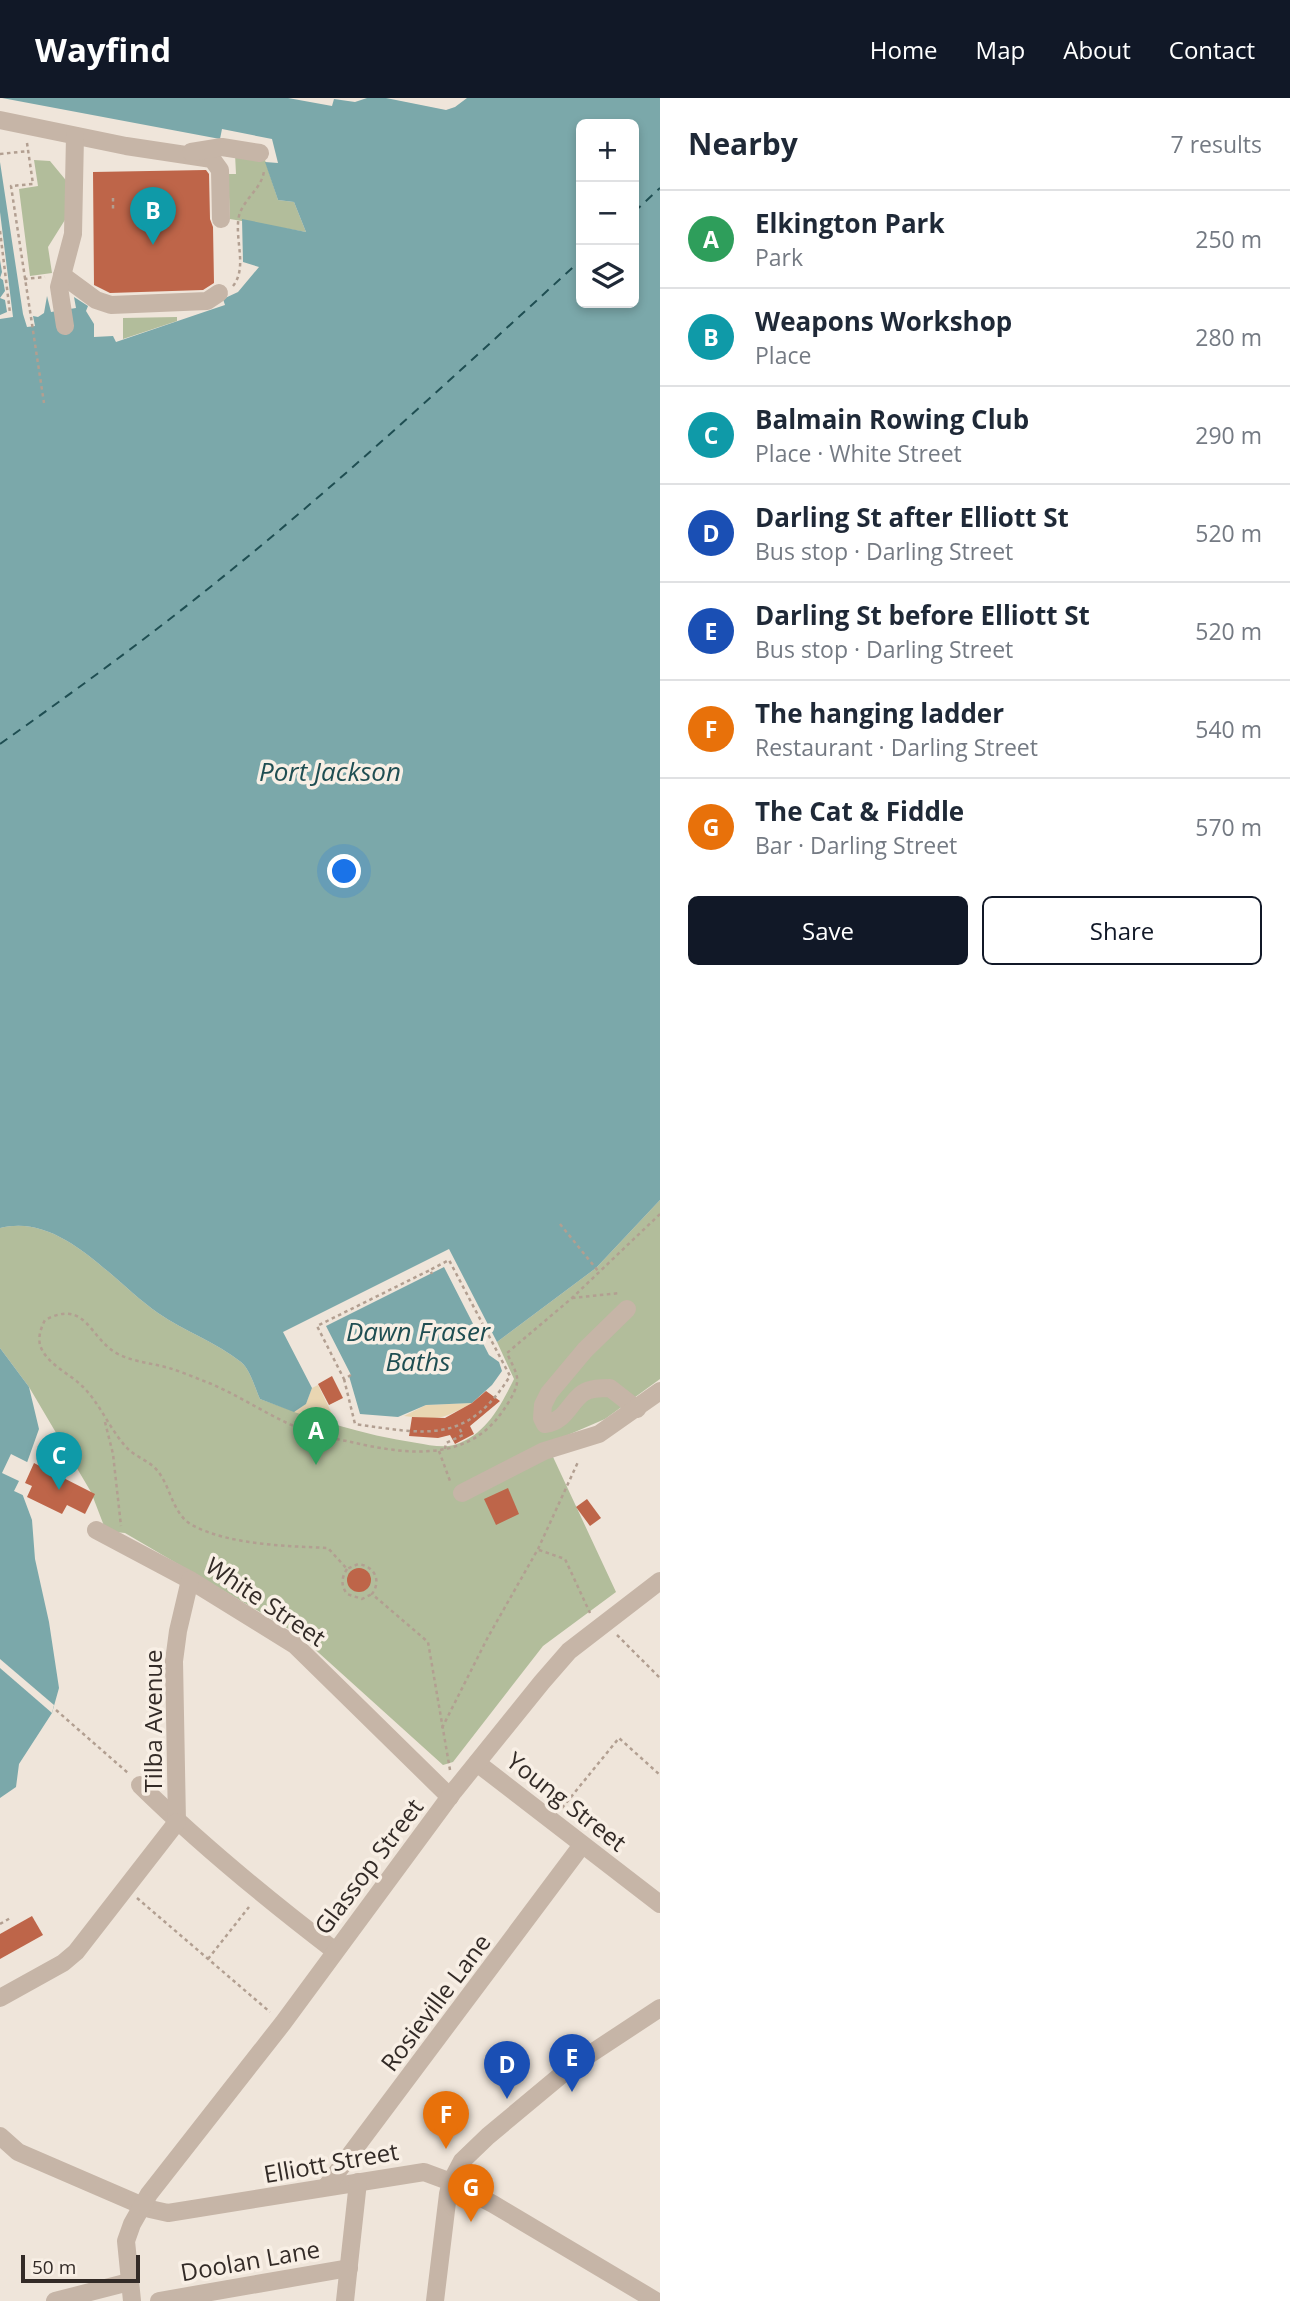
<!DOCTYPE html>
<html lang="en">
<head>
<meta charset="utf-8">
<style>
  :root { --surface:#fff; --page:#f2f2f3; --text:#1f2937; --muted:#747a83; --line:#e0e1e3; --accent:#111827 }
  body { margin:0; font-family:"Open Sans",sans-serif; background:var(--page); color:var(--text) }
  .controls { position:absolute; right:21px; top:21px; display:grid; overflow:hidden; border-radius:10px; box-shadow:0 4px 10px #0003 }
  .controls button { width:63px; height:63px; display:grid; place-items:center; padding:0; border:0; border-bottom:2px solid var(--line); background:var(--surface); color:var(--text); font:35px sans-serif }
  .scale { position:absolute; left:21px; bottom:18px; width:119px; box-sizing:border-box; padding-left:7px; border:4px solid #332b27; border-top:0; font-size:19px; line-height:24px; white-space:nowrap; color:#332b27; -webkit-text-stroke:5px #f8efe5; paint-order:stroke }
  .you { position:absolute; left:345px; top:774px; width:24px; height:24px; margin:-18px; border:5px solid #fff; border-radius:50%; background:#1a73e8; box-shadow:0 0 0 10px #1a73e833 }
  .badge { display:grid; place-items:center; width:46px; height:46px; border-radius:50%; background:var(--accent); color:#fff; font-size:23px; font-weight:700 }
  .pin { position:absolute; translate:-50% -58px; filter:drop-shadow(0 2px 4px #0008) }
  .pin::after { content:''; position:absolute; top:37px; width:24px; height:21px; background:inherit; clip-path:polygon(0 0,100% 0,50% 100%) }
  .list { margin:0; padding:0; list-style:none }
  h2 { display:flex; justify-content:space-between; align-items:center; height:91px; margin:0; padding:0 28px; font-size:30px }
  h2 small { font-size:23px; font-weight:400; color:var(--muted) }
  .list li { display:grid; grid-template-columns:46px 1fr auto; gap:21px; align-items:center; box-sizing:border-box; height:98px; padding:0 28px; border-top:2px solid var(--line) }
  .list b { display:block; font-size:26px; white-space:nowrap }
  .list p { margin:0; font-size:23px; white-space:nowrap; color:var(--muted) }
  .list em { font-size:23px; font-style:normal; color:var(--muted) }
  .actions { display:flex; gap:14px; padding:21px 28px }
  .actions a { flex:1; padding:16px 0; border:2px solid var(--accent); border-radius:10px; text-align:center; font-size:24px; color:var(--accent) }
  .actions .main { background:var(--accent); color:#fff }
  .icon { flex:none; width:38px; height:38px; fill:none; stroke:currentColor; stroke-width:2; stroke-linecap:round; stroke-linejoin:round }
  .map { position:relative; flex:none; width:660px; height:2203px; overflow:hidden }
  header { display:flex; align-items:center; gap:42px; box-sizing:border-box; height:98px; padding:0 35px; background:var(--accent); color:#fff }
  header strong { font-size:33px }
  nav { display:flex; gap:38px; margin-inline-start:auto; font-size:24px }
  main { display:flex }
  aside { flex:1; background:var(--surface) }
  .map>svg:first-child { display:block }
  .green { fill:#b2bd9b }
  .sand { fill:#e9d6b2 }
  .water { fill:#7ba8aa; fill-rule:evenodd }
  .pier { fill:#efe5da }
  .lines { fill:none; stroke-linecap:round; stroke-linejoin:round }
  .ferry { stroke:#1f4e52; stroke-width:2; stroke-dasharray:9 7; stroke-linecap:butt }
  .building { fill:#be6549 }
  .path { stroke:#b29f91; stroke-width:2.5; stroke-dasharray:3.5 3.5; stroke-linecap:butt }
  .minor { stroke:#c6b5a7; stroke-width:18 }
  .labels { text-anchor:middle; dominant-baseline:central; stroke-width:7; stroke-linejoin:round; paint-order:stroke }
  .street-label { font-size:24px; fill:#332b27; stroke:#f8efe5 }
  .water-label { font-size:26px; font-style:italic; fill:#1f4e52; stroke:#f8efe5 }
</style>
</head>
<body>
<header>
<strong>Wayfind</strong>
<nav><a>Home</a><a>Map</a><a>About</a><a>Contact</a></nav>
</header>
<main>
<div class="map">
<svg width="660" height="2203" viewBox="0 0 660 2203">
  <rect width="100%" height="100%" fill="#efe5da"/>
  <g class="green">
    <path d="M235,56L265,62L278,102L294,104L306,134L230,121L228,76H236Z"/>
    <path d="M34,62L50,63L69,86L68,117L48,149L52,175L30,178L19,91L38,88Z"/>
    <path d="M177,219V223L123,241V220Z"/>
    <path d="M660,1102V1281L605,1321L547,1346L616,1494L543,1548L453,1664L443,1667L299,1537L125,1435L106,1433L91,1394L29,1289L0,1250V1130C61,1114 112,1183 158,1215C184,1233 216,1244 241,1264C250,1271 255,1290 260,1301C312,1320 362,1337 417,1345C428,1347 443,1350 454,1347C486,1337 500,1309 514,1281L497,1244L596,1170Z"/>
  </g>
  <g class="sand">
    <path d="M318,1287L338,1328L294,1314L306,1306L312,1290Z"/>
    <path d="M472,1305C441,1322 439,1322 404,1318L426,1307Z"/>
  </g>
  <g class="water">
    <path d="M2,0H288L332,8L334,1L355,4L367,0H386L446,12L455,9L467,0H660V1102L596,1170L497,1244L449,1151L283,1234L312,1290L306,1306L294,1314L260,1301C255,1290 250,1271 241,1264C216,1244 184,1233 158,1215C112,1183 61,1114 0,1130V64L23,216L27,229L35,228L33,218L38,219L44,215L47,198L51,214L76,210L74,199L88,208L86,213L94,226V239L113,238L116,244L213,211L225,207L223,201L238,194L259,169L243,164L242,121L306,134L294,104L278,102L265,64L278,65L272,41L222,31L220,41ZM581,26H634V205H581Z"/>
    <path d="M444,1169L489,1257L499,1264L502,1273L492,1287L472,1305L426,1307L398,1319L360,1316L349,1278L351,1277L326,1228Z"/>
    <path d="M0,1250L29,1289L39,1331L19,1387L32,1422L35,1461L49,1524L59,1590L52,1615L19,1666L16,1689L0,1700Z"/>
  </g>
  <g class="pier">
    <path d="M0,114L13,219L0,221V217L7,214L5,202L0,200L5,193L3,182L0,180L2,174L0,162Z"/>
    <path d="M37,1351L30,1364L23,1387L27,1399L14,1393L19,1383L2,1375L11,1356L29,1365Z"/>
    <path d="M0,1561L54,1607L52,1615L0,1570Z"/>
  </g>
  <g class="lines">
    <g class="ferry">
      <path d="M634,114L660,90"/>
      <path d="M0,646C69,597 138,547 204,494C335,390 457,275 581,162"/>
    </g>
  </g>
  <g class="building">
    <path d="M206,72L209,76L210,121L213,129L214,185L203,192L110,195L94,187L93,74Z"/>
    <path d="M332,1278L343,1300L329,1307L318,1286Z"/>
    <path d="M486,1293L500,1303L470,1328L474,1336L455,1346L450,1337L438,1340L409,1338L412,1319L445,1320L472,1305Z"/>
    <path d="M34,1365L95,1396L85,1416L67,1407L62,1416L27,1399L32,1388L25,1385Z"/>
    <path d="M508,1390L519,1416L496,1427L484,1401Z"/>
    <path d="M587,1401L601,1420L590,1428L576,1409Z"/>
    <circle cx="359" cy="1482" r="12"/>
    <path d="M32,1818L43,1837L0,1861V1836Z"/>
  </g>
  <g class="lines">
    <g class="path">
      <path d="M27,45L33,86L11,88L44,305"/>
      <path d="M0,56L28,53"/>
      <path d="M113,100V113"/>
      <path d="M0,133L10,215"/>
      <path d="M24,181L45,179"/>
      <path d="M233,188C248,169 234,141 239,118C243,101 264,89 264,71"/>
      <path d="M560,1126L598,1173"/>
      <path d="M572,1200L620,1195"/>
      <path d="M351,1277L344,1281L317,1228L430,1172"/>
      <path d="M344,1281L355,1326C426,1336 467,1347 510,1278L449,1162L430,1172L432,1176"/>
      <path d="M105,1324L113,1356L121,1428"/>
      <path d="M445,1351L446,1345L463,1337L458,1328"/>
      <path d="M439,1353L450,1383"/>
      <path d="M539,1452L565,1461L590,1515"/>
      <path d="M347,1471C341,1480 341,1488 347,1496L362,1501L372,1496"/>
      <path d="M617,1537L660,1580"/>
      <path d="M56,1612L128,1675"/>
      <path d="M442,1630L488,1539L538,1451L578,1364"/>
      <path d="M450,1672L428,1544L372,1496C382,1482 374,1468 358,1466L347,1471L328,1450C287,1448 229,1447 192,1427C171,1415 171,1386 155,1370C148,1363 137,1359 129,1352C110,1333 101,1306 82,1288C69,1275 46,1266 40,1247C38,1238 41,1230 45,1222C87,1200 89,1241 118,1256C134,1264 151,1265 169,1270C182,1274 196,1280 209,1285C243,1299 274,1322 309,1334C322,1339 337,1341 351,1344C399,1355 459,1365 496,1322C503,1313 515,1297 517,1285C519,1276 510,1263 507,1255L572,1200L660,1116"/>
      <path d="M562,1710L619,1640L660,1677"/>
      <path d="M137,1800L270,1914"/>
      <path d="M0,1826L12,1819"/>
      <path d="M208,1861L249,1809"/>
    </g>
    <g class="minor">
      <path d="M0,22L126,48L212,61L220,72L221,121"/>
      <path d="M191,54L222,49L260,55"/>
      <path d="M62,177L96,202L111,207L207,203L219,195"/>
      <path d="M65,228L59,189L73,136L75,38"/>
      <path d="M627,1211L585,1252L549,1295L543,1307L542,1320L545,1326C565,1324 569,1305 583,1295C590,1290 602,1290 610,1290L637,1311"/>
      <path d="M462,1395L544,1353L599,1336L660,1293"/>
      <path d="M96,1432L190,1482L295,1547L450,1699"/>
      <path d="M477,1665L660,1806"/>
      <path d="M140,1687C201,1747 267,1801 335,1853"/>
      <path d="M177,1724L174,1563L178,1533L190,1482"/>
      <path d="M0,1900L63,1865L76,1854L177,1724"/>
      <path d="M0,2038L18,2054L150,2111L168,2115L424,2074L451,2084L493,2106L656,2203"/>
      <path d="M326,2089L582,1747"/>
      <path d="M55,2203L129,2184"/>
      <path d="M132,2203L126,2143L132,2126L149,2096L283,1925L454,1693L542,1584L569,1553L660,1483"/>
      <path d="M159,2203L349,2170"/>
      <path d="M345,2203L358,2084"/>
      <path d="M435,2203L448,2096L451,2084L462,2063L488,2038L572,1968L660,1910"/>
    </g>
  </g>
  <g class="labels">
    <g class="street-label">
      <text transform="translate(266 1503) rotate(34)">White Street</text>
      <text transform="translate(152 1623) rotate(-90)">Tilba Avenue</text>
      <text transform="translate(567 1703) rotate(38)">Young Street</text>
      <text transform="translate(368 1768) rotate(-53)">Glassop Street</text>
      <text transform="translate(435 1904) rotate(-53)">Rosieville Lane</text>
      <text transform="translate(331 2064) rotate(-10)">Elliott Street</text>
      <text transform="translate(250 2162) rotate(-10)">Doolan Lane</text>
    </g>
    <g class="water-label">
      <text x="330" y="673">Port Jackson</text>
      <text x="418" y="1233">Dawn Fraser<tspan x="418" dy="30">Baths</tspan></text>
    </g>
  </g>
</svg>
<div class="controls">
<button>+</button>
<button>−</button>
<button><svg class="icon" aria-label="layers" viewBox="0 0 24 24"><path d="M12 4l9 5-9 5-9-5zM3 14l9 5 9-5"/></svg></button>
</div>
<div class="scale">50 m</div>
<div class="you"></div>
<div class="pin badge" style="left:316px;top:1367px;background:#2e9e5b">A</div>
<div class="pin badge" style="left:153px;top:147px;background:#0f9aa8">B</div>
<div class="pin badge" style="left:59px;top:1392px;background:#0f9aa8">C</div>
<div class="pin badge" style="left:507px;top:2001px;background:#1a4fb4">D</div>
<div class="pin badge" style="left:572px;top:1994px;background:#1a4fb4">E</div>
<div class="pin badge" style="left:446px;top:2051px;background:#e8710a">F</div>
<div class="pin badge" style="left:471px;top:2124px;background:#e8710a">G</div>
</div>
<aside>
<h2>Nearby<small>7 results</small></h2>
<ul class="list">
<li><span class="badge" style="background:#2e9e5b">A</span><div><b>Elkington Park</b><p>Park</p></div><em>250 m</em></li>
<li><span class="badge" style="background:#0f9aa8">B</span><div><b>Weapons Workshop</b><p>Place</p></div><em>280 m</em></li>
<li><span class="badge" style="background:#0f9aa8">C</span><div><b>Balmain Rowing Club</b><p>Place · White Street</p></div><em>290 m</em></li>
<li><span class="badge" style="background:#1a4fb4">D</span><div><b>Darling St after Elliott St</b><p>Bus stop · Darling Street</p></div><em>520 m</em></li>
<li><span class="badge" style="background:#1a4fb4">E</span><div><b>Darling St before Elliott St</b><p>Bus stop · Darling Street</p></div><em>520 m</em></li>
<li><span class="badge" style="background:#e8710a">F</span><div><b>The hanging ladder</b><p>Restaurant · Darling Street</p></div><em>540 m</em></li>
<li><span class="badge" style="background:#e8710a">G</span><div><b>The Cat &amp; Fiddle</b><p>Bar · Darling Street</p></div><em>570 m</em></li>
</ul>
<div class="actions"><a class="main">Save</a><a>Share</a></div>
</aside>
</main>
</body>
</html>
